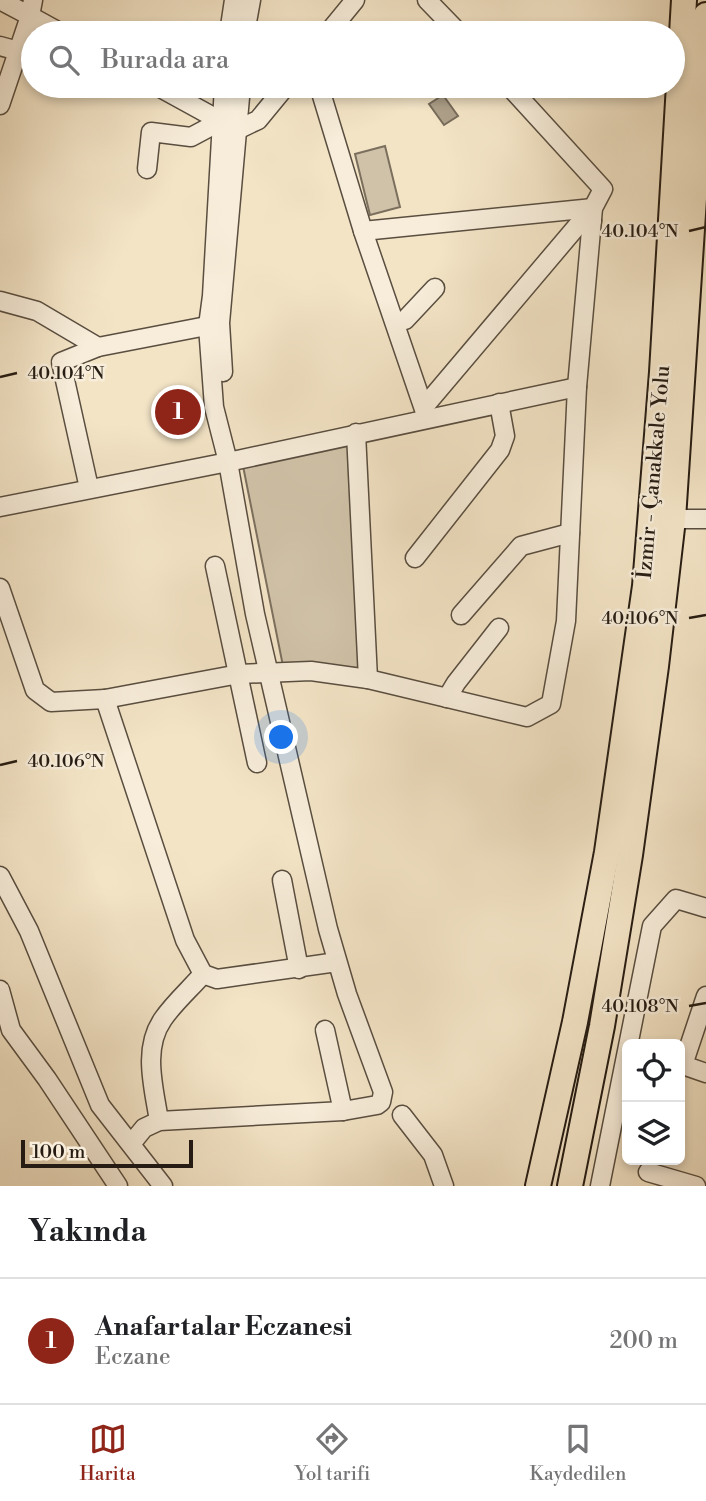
<!DOCTYPE html>
<html lang="tr">
<head>
<meta charset="utf-8">
<style>
  :root { --surface:#fff; --page:#f2f2f2; --text:#202124; --muted:#757577; --line:#e0e0e0; --accent:#8f2418 }
  body { margin:0; font-family:"Libre Bodoni",serif; background:var(--page); color:var(--text) }
  .controls { position:absolute; right:21px; bottom:21px; display:grid; overflow:hidden; border-radius:10px; box-shadow:0 4px 10px #0003 }
  .controls button { width:63px; height:63px; display:grid; place-items:center; padding:0; border:0; border-bottom:2px solid var(--line); background:var(--surface); color:var(--text); font:35px sans-serif }
  .scale { position:absolute; left:21px; bottom:18px; width:172px; box-sizing:border-box; padding-left:7px; border:4px solid #261c13; border-top:0; font-size:19px; line-height:24px; white-space:nowrap; color:#261c13; -webkit-text-stroke:5px #f7edda; paint-order:stroke }
  .you { position:absolute; left:282px; top:738px; width:24px; height:24px; margin:-18px; border:5px solid #fff; border-radius:50%; background:#1a73e8; box-shadow:0 0 0 10px #1a73e833 }
  .badge { display:grid; place-items:center; width:46px; height:46px; border-radius:50%; background:var(--accent); color:#fff; font-size:23px; font-weight:700 }
  .pin { position:absolute; translate:-50% -50%; border:4px solid #fff; box-shadow:0 2px 7px #0006 }
  .list { margin:0; padding:0; list-style:none }
  h2 { display:flex; justify-content:space-between; align-items:center; height:91px; margin:0; padding:0 28px; font-size:30px }
  h2 small { font-size:23px; font-weight:400; color:var(--muted) }
  .list li { display:grid; grid-template-columns:46px 1fr auto; gap:21px; align-items:center; box-sizing:border-box; height:126px; padding:0 28px; border-top:2px solid var(--line) }
  .list b { display:block; font-size:26px; white-space:nowrap }
  .list p { margin:0; font-size:23px; white-space:nowrap; color:var(--muted) }
  .list em { font-size:23px; font-style:normal; color:var(--muted) }
  .icon { flex:none; width:38px; height:38px; fill:none; stroke:currentColor; stroke-width:2; stroke-linecap:round; stroke-linejoin:round }
  .map { position:relative; flex:none; width:706px; height:1186px; overflow:hidden }
  .search { position:absolute; background:var(--surface); box-shadow:0 4px 10px #0003; left:21px; right:21px; top:21px; height:77px; display:flex; align-items:center; gap:18px; box-sizing:border-box; padding:0 24px; border-radius:38px; color:var(--muted); font-size:26px }
  .sheet { height:217px; background:var(--surface) }
  nav { display:flex; justify-content:space-around; align-items:center; box-sizing:border-box; height:98px; border-top:2px solid var(--line); background:var(--surface); font-size:19px; color:var(--muted) }
  nav a { display:grid; justify-items:center; gap:4px }
  nav .on { color:var(--accent) }
  .map>svg:first-child { display:block }
  .green { fill:#d0c2a8; stroke:#7b6f5e; stroke-width:2 }
  .water { fill:#ada089; stroke:#776b5a; stroke-width:2 }
  .lines { fill:none; stroke-linecap:round; stroke-linejoin:round }
  .minor-casing { stroke:#594e40; stroke-width:21 }
  .highway-casing { stroke:#261c13; stroke-width:28 }
  .minor { stroke:#f7edda; stroke-width:18 }
  .highway { stroke:#f3e4c6; stroke-width:24 }
  .ticks { fill:none; stroke:#261c13; stroke-width:2.5 }
  .labels { text-anchor:middle; dominant-baseline:central; stroke-width:5; stroke-linejoin:round; paint-order:stroke }
  .street-label { font-size:21px; fill:#261c13; stroke:#f7edda }
  .ticks-label { font-size:18px; text-anchor:middle; fill:#261c13; stroke:#f7edda; stroke-width:5; stroke-linejoin:round; paint-order:stroke }
</style>
</head>
<body>
<div class="map">
<svg width="706" height="1186" viewBox="0 0 706 1186">
  <rect width="100%" height="100%" fill="#f3e4c6"/>
  <filter id="stains"><feTurbulence type="fractalNoise" baseFrequency=".00286" numOctaves="4"/><feColorMatrix values="0 0 0 0 .2 0 0 0 0 .09 0 0 0 0 .02 0 0 0 .5 -.17"/></filter>
  <radialGradient id="worn" r=".72"><stop offset=".6" stop-color="#630" stop-opacity="0"/><stop offset="1" stop-color="#630" stop-opacity=".3"/></radialGradient>
  <g class="green">
    <path d="M385,146L400,207L370,215L355,154Z"/>
    <path d="M351,440L363,668L283,666L243,466Z"/>
  </g>
  <path class="water" d="M443,95L458,116L444,125L429,104Z"/>
  <g class="lines">
    <defs>
      <g id="minor">
        <path d="M0,0L30,16L33,0"/>
        <path d="M427,0L459,33"/>
        <path d="M229,33L234,0"/>
        <path d="M245,33L251,0"/>
        <path d="M328,33L355,0"/>
        <path d="M0,46L18,51"/>
        <path d="M157,86L228,125"/>
        <path d="M319,86L363,231L427,418"/>
        <path d="M0,105L30,16L61,33"/>
        <path d="M237,130L258,120L286,86"/>
        <path d="M147,169L151,132L191,137L221,121"/>
        <path d="M363,231L593,208"/>
        <path d="M0,301L37,311L98,347"/>
        <path d="M395,323L405,320L435,288"/>
        <path d="M223,372L220,323L241,86"/>
        <path d="M424,407L578,225L592,221"/>
        <path d="M356,433L368,679"/>
        <path d="M89,488L61,362L98,347L217,324"/>
        <path d="M0,507L228,462L577,387"/>
        <path d="M673,519H706"/>
        <path d="M415,558L500,450L505,436L499,403"/>
        <path d="M215,566L257,763"/>
        <path d="M0,588L35,690L51,702L105,699L239,674L311,671L368,679L527,717L551,704L566,621L577,387L593,208L603,189L509,86"/>
        <path d="M461,615L521,546L570,533"/>
        <path d="M447,698L456,683L499,628"/>
        <path d="M105,699L185,940L203,974L217,979L337,962"/>
        <path d="M0,876L29,931L100,1105L163,1186"/>
        <path d="M282,880L299,969"/>
        <path d="M0,990L11,1030L47,1079L118,1186"/>
        <path d="M325,1030L343,1111"/>
        <path d="M680,1064L706,1073"/>
        <path d="M683,1065L706,996"/>
        <path d="M402,1115L433,1155L444,1186"/>
        <path d="M159,1121C154,1088 142,1049 163,1019C174,1003 190,989 203,974"/>
        <path d="M131,1144L144,1128L159,1121L343,1111L377,1105L381,1102L383,1092L347,994L328,929L255,614L228,462L214,407L208,326L212,296L224,86"/>
        <path d="M648,1172L696,1186"/>
        <path d="M600,1186L652,926L676,899L706,908"/>
      </g>
      <g id="highway">
        <path d="M538,1186L575,1022L607,852L645,586L662,372L684,0"/>
        <path d="M570,1186L602,1026L630,855L656,666L673,519L706,15"/>
      </g>
    </defs>
    <use href="#minor" class="minor-casing"/>
    <use href="#highway" class="highway-casing"/>
    <use href="#minor" class="minor"/>
    <use href="#highway" class="highway"/>
  </g>
  <path class="ticks" d="M689,231L706,227M0,377L17,373M689,618L706,615M0,765L17,761M689,1006L706,1003"/>
  <g class="labels">
    <g class="street-label">
      <text transform="translate(654 472) rotate(-85)">İzmir - Çanakkale Yolu</text>
    </g>
  </g>
  <g class="ticks-label">
    <text x="640" y="237">40.104°N</text>
    <text x="66" y="379">40.104°N</text>
    <text x="640" y="624">40.106°N</text>
    <text x="66" y="767">40.106°N</text>
    <text x="640" y="1012">40.108°N</text>
  </g>
  <rect width="100%" height="100%" filter="url(#stains)"/>
  <rect width="100%" height="100%" fill="url(#worn)"/>
</svg>
<div class="controls">
<button><svg class="icon" aria-label="locate" viewBox="0 0 24 24"><circle cx="12" cy="12" r="6"/><path d="M12 2v4M12 18v4M2 12h4M18 12h4"/></svg></button>
<button><svg class="icon" aria-label="layers" viewBox="0 0 24 24"><path d="M12 4l9 5-9 5-9-5zM3 14l9 5 9-5"/></svg></button>
</div>
<div class="scale">100 m</div>
<div class="you"></div>
<div class="pin badge" style="left:178px;top:412px">1</div>
<div class="search"><svg class="icon" aria-label="search" viewBox="0 0 24 24"><circle cx="10" cy="10" r="6"/><path d="M15 15l6 6"/></svg>Burada ara</div>
</div>
<section class="sheet">
<h2>Yakında<small></small></h2>
<ul class="list">
<li><span class="badge">1</span><div><b>Anafartalar Eczanesi</b><p>Eczane</p></div><em>200 m</em></li>
</ul>
</section>
<nav>
<a class="on"><svg class="icon" aria-label="map" viewBox="0 0 24 24"><path d="M3 6l6-2 6 2 6-2v14l-6 2-6-2-6 2zM9 4v14M15 6v14"/></svg>Harita</a>
<a><svg class="icon" aria-label="directions" viewBox="0 0 24 24"><path d="M12 3l9 9-9 9-9-9zM9 14v-3h6M13 9l2 2-2 2"/></svg>Yol tarifi</a>
<a><svg class="icon" aria-label="saved" viewBox="0 0 24 24"><path d="M7 4h10v16l-5-4-5 4z"/></svg>Kaydedilen</a>
</nav>
</body>
</html>
